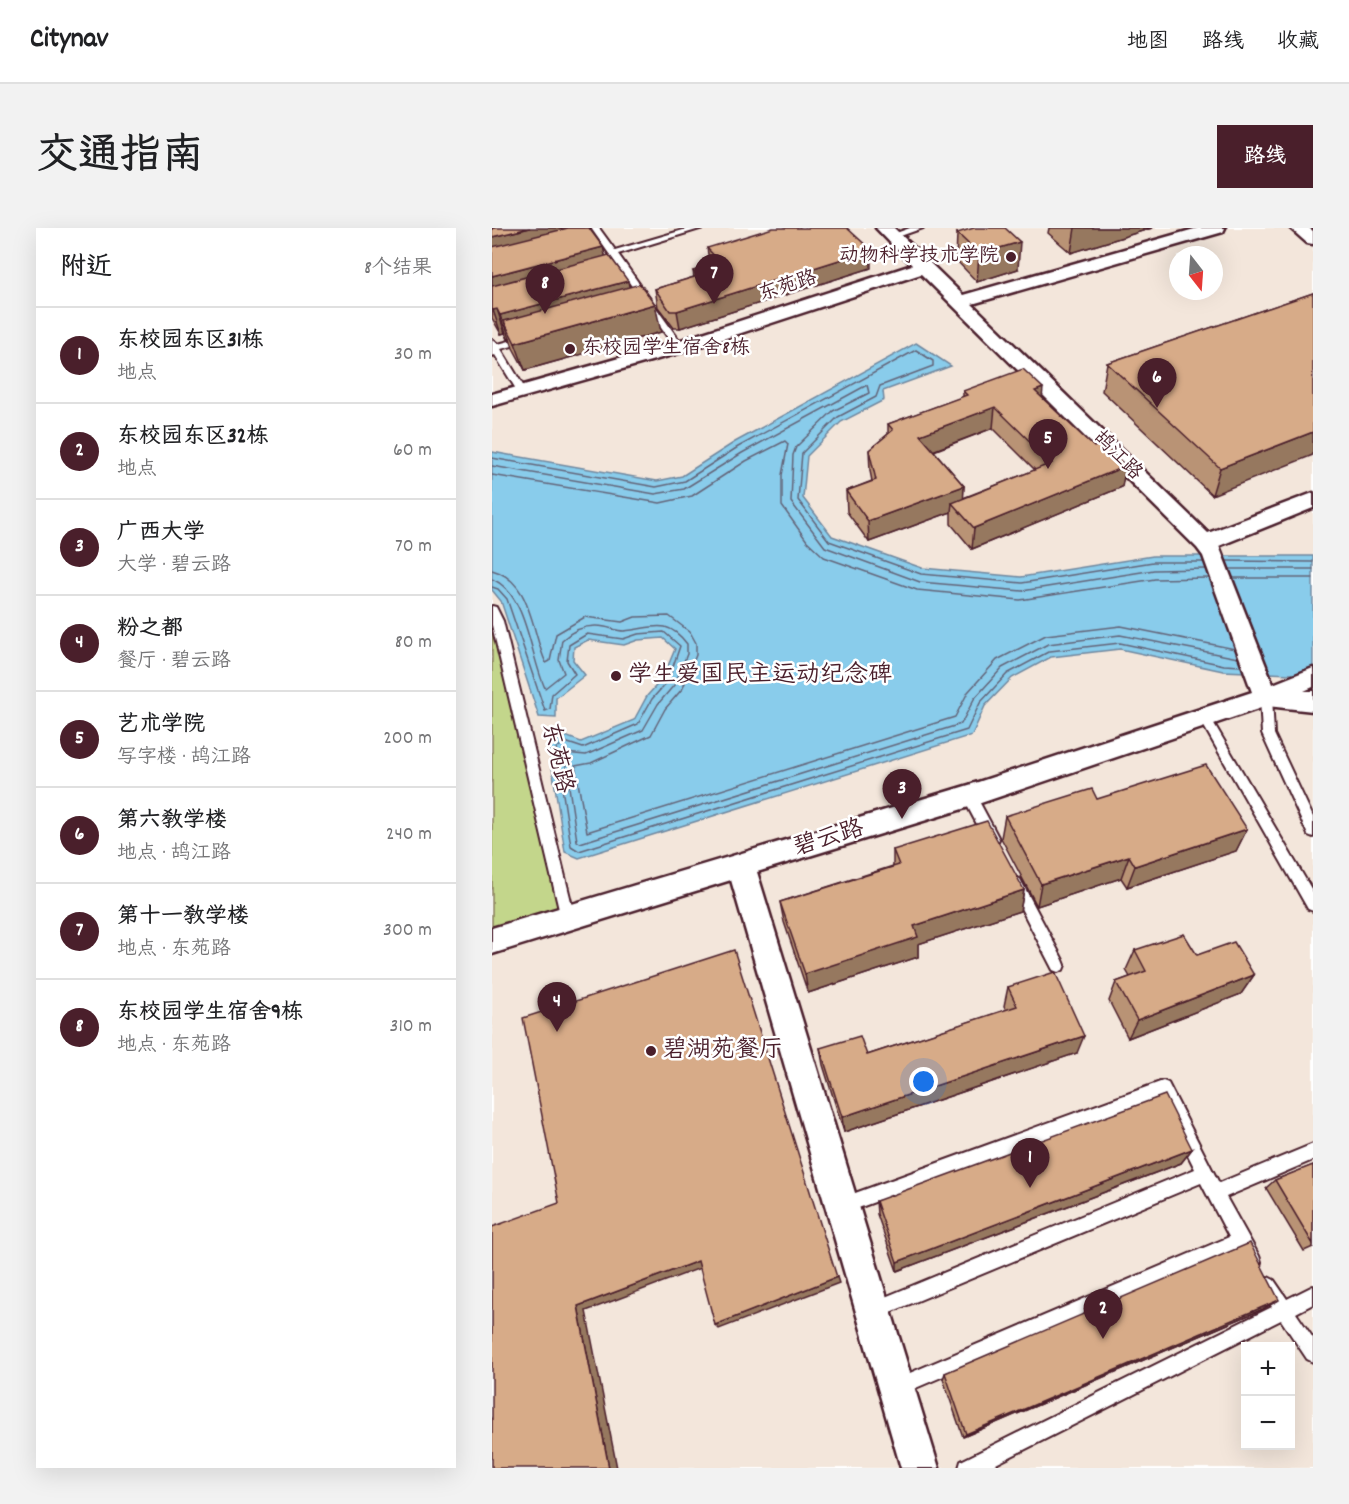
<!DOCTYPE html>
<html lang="zh">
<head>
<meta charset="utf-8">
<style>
  :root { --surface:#fff; --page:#f2f2f2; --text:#202124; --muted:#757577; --line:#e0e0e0; --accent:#4a1f2b }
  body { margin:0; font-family:Dekko,"LXGW WenKai TC",sans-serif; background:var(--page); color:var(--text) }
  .controls { position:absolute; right:18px; bottom:18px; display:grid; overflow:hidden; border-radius:0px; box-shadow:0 6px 24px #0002 }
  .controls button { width:54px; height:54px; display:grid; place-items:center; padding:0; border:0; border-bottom:2px solid var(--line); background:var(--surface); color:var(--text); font:30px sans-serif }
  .compass { position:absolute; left:677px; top:18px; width:54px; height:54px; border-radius:50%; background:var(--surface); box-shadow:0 6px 24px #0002; rotate:163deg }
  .you { position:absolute; left:432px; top:854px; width:21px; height:21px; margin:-15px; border:4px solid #fff; border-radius:50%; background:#1a73e8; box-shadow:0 0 0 9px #1a73e833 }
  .badge { display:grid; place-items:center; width:39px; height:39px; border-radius:50%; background:var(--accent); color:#fff; font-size:20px; font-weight:700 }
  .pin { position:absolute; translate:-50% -50px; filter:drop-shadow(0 2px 3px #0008) }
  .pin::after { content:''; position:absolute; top:32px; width:21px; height:18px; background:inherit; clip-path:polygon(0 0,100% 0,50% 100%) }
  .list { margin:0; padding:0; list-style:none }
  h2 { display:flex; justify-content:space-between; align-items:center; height:78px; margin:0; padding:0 24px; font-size:26px }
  h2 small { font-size:20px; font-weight:400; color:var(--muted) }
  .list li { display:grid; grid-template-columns:39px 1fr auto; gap:18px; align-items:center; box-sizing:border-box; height:96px; padding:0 24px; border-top:2px solid var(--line) }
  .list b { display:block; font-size:22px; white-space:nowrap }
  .list p { margin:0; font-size:20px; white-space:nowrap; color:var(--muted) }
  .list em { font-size:20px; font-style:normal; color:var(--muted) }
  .map { position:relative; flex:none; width:821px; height:1240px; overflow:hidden; border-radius:0px }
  header { display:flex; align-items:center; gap:36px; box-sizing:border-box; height:84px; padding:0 30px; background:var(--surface); border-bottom:2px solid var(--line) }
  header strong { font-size:28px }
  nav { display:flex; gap:33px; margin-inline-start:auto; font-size:21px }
  .intro { display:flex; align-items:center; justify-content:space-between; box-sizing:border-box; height:144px; padding:0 36px }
  h1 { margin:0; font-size:42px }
  .button { padding:15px 27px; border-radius:0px; background:var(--accent); color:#fff; font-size:21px; font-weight:700 }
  main { display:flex; gap:36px; padding:0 36px }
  aside { flex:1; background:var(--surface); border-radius:0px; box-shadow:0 6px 24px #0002 }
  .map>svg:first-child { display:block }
  .built { fill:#f3e6db; fill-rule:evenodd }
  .green { fill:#c3d68b; stroke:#867a5b; stroke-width:1.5 }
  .water { fill:#89cceb; stroke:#70879e; stroke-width:1.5 }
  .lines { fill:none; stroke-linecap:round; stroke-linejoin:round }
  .shore { stroke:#636478; stroke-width:1.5 }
  .lane-casing { stroke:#4a1f2b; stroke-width:4 }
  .street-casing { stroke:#4a1f2b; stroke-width:5 }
  .lane { fill:#fff; fill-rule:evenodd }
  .street { fill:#fff; fill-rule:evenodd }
  .wall { fill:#b99375; stroke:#4a1f2b; stroke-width:1.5; fill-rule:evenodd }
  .shaded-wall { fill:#96785f; stroke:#4a1f2b; stroke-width:1.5 }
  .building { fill:#d7ab88; stroke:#4a1f2b; stroke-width:1.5 }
  .poi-dot { fill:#4a1f2b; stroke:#fff; stroke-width:2 }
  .labels { text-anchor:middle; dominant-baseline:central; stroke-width:5; stroke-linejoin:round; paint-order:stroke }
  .far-poi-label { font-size:20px; fill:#4a1f2b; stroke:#fff; text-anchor:end }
  .far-street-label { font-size:20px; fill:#4a1f2b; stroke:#fff }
  .poi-label { font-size:24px; fill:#4a1f2b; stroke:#fff; text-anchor:start }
  .street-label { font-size:24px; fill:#4a1f2b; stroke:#fff }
</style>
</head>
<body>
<header>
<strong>Citynav</strong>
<nav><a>地图</a><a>路线</a><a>收藏</a></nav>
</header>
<div class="intro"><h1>交通指南</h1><a class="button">路线</a></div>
<main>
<aside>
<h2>附近<small>8个结果</small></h2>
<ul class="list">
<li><span class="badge">1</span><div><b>东校园东区31栋</b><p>地点</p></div><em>30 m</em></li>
<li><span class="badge">2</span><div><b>东校园东区32栋</b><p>地点</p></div><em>60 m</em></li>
<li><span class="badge">3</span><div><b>广西大学</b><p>大学 · 碧云路</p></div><em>70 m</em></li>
<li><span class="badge">4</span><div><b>粉之都</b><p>餐厅 · 碧云路</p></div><em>80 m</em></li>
<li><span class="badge">5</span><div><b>艺术学院</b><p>写字楼 · 鸪江路</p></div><em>200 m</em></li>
<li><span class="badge">6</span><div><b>第六教学楼</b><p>地点 · 鸪江路</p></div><em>240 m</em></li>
<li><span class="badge">7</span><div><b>第十一教学楼</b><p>地点 · 东苑路</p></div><em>300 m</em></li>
<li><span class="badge">8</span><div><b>东校园学生宿舍9栋</b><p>地点 · 东苑路</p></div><em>310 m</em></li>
</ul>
</aside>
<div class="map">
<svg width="821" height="1240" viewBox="0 0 821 1240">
  <rect width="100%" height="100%" fill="#fff"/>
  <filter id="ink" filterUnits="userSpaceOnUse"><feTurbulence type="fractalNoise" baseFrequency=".0167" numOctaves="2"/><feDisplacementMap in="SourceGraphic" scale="12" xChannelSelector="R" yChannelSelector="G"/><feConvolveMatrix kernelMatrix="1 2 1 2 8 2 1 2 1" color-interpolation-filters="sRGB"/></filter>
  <g filter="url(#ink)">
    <path class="built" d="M0,0H821V1240H0ZM686,27H722V63H686ZM754,1118H798V1218H754Z"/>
    <path class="green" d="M0,401L68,685L0,705Z"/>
    <path class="water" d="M424,115L459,138L391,163L392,172L349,194L315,228L311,270L340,308L430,340L529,349L661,328H821V447L731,443L628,421L559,429L520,450L493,478L480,507L87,630L73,624L57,519L71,507L89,514L142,492L155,468L171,450L183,421L171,410L146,412L132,417L96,412L82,419L81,432L93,447L64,470V490L47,489L9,373L0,362V224L165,253L190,248L243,214Z"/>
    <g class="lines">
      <g class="shore">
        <path d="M0,230L164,259L193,253L246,219L424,122L441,133V138L388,158L384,169L346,189L310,225L306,272L337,313L429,346L530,355L661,334H711"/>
        <path d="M0,238L163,266L192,261L250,225L375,157L377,165L341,183L304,219L301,227L299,274L333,319L428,354L530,363L662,342L714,341"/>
        <path d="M0,247L168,275L200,268L254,233L293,213L296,216L290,247V278L315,313L332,329L425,362L528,372L663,351L717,350"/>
        <path d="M735,333L821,334"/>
        <path d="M738,341H821"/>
        <path d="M0,342C40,353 39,403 54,435L58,433L64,406L93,389L130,394L143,389L177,388L198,404L204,415V427L191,460L173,481L159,507L99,535L83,538L95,604L463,489L476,464L505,432L554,407L629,398L743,421"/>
        <path d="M741,350H821"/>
        <path d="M0,351C35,365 38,428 53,460L72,445L67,432L70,412C82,401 97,396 113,399C119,400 125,403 132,403C160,401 174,388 195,416V426L183,456L166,476L151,502L94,527L72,525L85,613L88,615L469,496L482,471L510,440L556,416L628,407L746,430"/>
        <path d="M0,359L6,361L15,371L53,483L58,481L60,466L83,446L75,433L77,417L95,406L131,411L146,406L172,404L188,418L176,453L160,471L146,496L91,520L73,514L64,521L79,618L87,623L475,502L488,475L515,446L558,423L628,415L732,437L749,438"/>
      </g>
      <defs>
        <g id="lane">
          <path d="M99,0H107L123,22L198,0H211L126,26L192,119L190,121H184Z"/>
          <path d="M418,0H431L400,11L396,8Z"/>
          <path d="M36,108L41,111L39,113L9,121L35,164L30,167L27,166L3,127L0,128V111L6,116Z"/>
          <path d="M0,378L4,379L11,393L83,690L81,694L76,696L71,694L69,690L0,397Z"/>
          <path d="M774,464L780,469L782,506L821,589V609L816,607L770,506L768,469Z"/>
          <path d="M713,485L717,487L821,664V683L816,681L709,493L707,490Z"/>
          <path d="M477,563L482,564L505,607L507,611L505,615H495L470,568L472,564Z"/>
          <path d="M523,649L528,651L571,732L573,737L571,742L566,744L561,742L516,655L518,651Z"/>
          <path d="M671,853L676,855L727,955L821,916V932L734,969L767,1028L769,1034L767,1040L761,1042L755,1040L745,1023L405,1168L399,1165L396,1159L399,1153L737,1009L709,955L382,1091L376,1088L373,1082L376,1076L703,941L667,869L350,986L344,984L342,978L344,972Z"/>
          <path d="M776,1049L782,1052L795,1071L821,1058V1076L804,1085L821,1110V1134L815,1131L789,1092L496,1240H467L469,1233L780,1079L767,1058L770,1052Z"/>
        </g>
        <g id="street">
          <path d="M384,0H402L471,67L706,0H733L731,4L480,76L716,305L821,265V280L727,318L781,456L821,440V459L812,463H821V483L775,478L477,579L265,644L447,1240H409L239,652L0,726V700L477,557L760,464L711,328L705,320L429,46L194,123L0,178V166L180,115L420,37Z"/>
          <path d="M798,0H817L821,3V16L815,15Z"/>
        </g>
      </defs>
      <use href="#lane" class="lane-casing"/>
      <use href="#street" class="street-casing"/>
      <use href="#lane" class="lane"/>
      <use href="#street" class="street"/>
    </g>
    <g class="wall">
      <path d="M0,0L111,19L113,28L137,59L169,104L33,142L21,120L18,110L16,111L13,105L9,106L0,90Z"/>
      <path d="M557,0H660L579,25L556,5Z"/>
      <path d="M465,5L526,41L485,54L464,32Z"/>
      <path d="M215,20L379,40L188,100H182L166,79L163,61L202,49L201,43L218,38Z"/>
      <path d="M821,65L720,267L610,163L615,135Z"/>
      <path d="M471,163L550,170L630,259L480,321L459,296V284L377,314L355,284L354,263L380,253L378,243L377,222L396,206V196L471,169ZM501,200L543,242L471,270L472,258L442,223Z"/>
      <path d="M605,571L755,601L744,623L635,659L629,650L545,678L509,610L513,588Z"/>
      <path d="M401,622L532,662L528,683L426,716V729L316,765L292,694L288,674L401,638Z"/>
      <path d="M643,722L705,727L762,747L749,766L636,810L617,773L624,754L638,749L634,742Z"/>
      <path d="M516,759L585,825L352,904L331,837L328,820L375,827L514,782L512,778Z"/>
      <path d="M700,921L689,935L405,1043L385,986L384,973Z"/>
      <path d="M821,937V1019L812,1023L774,960L783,952Z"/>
      <path d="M771,1081L471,1209L451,1151L453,1145Z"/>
    </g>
    <g class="shaded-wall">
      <path d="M38,0H92L0,35V9Z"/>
      <path d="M583,0H660L579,25Z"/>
      <path d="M528,14L526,41L485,54L487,26Z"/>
      <path d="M111,19L117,43L0,74V48Z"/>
      <path d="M379,22V40L188,100L185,83Z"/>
      <path d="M136,53L141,77L12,93L18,110L16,111L8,87Z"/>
      <path d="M163,76L169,104L33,142L23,115Z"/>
      <path d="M5,81L13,105L9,106L1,82Z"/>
      <path d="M551,160L549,182L543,163Z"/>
      <path d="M503,179L501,200L427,228L428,207Z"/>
      <path d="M821,204V227L720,267L728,240Z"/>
      <path d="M634,238L630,259L480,321L482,300Z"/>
      <path d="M472,258L471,280L460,275L459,284L377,314L376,293Z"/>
      <path d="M755,601L744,623L635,659L643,638Z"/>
      <path d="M637,628L629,650L545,678L549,656Z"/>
      <path d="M532,662L528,683L426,716V729L316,765L313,746L422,698Z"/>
      <path d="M762,747L749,766L636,810L645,792Z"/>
      <path d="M592,808L585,825L352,904L350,889Z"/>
      <path d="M700,921L689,935L405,1043V1034Z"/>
      <path d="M206,1033L211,1039L94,1083L125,1240H117L86,1078Z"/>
      <path d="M345,1049L347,1055L227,1101L223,1097Z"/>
      <path d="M787,1072L771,1081L471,1209L474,1206Z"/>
    </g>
    <g class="building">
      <path d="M0,0H38L0,9Z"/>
      <path d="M76,0H97L111,19L0,48V19Z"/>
      <path d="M281,0H355L379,22L185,83H178L163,61L206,48L201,43L229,35L215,20Z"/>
      <path d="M482,0H513L528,14L487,26L465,5Z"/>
      <path d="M117,27L136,53L8,87L5,81L1,82L0,81V58Z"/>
      <path d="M148,56L163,76L23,115L12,93Z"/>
      <path d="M821,65V204L728,240L615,135Z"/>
      <path d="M531,141L551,160L543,163L602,219L611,216L634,238L482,300L460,275L560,235L503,179L428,207L472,258L376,293L354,263L384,252L377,222L401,202L396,196L475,167L471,163Z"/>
      <path d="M714,537L755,601L643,638L637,628L549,656L513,588L600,561L605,571Z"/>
      <path d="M495,593L532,662L422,698L426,709L313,746L288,674L407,637L401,622Z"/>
      <path d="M692,706L705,727L742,714L762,747L645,792L624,754L654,743L643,722Z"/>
      <path d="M242,722L345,1049L223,1097L206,1033L86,1078L117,1240H0V999L67,975L31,790Z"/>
      <path d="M563,744L592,808L350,889L328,820L368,808L375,827L525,778L516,759Z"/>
      <path d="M673,867L700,921L405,1034L384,973Z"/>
      <path d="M821,937V1016L783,952Z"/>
      <path d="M758,1015L787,1072L474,1206L453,1145Z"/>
    </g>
  </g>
  <g class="poi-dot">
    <circle cx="519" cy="29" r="6"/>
    <circle cx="78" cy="121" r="6"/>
    <circle cx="124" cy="448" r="6"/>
    <circle cx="159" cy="823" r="6"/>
  </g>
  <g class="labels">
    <g class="far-poi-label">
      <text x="507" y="29">动物科学技术学院</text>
      <text x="90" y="121" text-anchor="start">东校园学生宿舍8栋</text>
    </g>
    <g class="far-street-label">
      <text transform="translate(296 59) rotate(-18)">东苑路</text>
      <text transform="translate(625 228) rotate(45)">鸪江路</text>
    </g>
    <g class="poi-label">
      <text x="136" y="448">学生爱国民主运动纪念碑</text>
      <text x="171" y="823">碧湖苑餐厅</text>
    </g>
    <g class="street-label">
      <text transform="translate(64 530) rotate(77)">东苑路</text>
      <text transform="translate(337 611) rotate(-17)">碧云路</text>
    </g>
  </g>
</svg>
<div class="controls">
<button>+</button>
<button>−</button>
</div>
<svg class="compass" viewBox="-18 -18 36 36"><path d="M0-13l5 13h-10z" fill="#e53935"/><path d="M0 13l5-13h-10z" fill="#757577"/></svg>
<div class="you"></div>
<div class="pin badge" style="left:538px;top:960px">1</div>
<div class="pin badge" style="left:611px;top:1111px">2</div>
<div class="pin badge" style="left:410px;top:591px">3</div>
<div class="pin badge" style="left:65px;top:804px">4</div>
<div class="pin badge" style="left:556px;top:241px">5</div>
<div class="pin badge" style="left:665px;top:180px">6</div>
<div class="pin badge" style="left:222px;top:76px">7</div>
<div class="pin badge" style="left:53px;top:86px">8</div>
</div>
</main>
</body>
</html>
